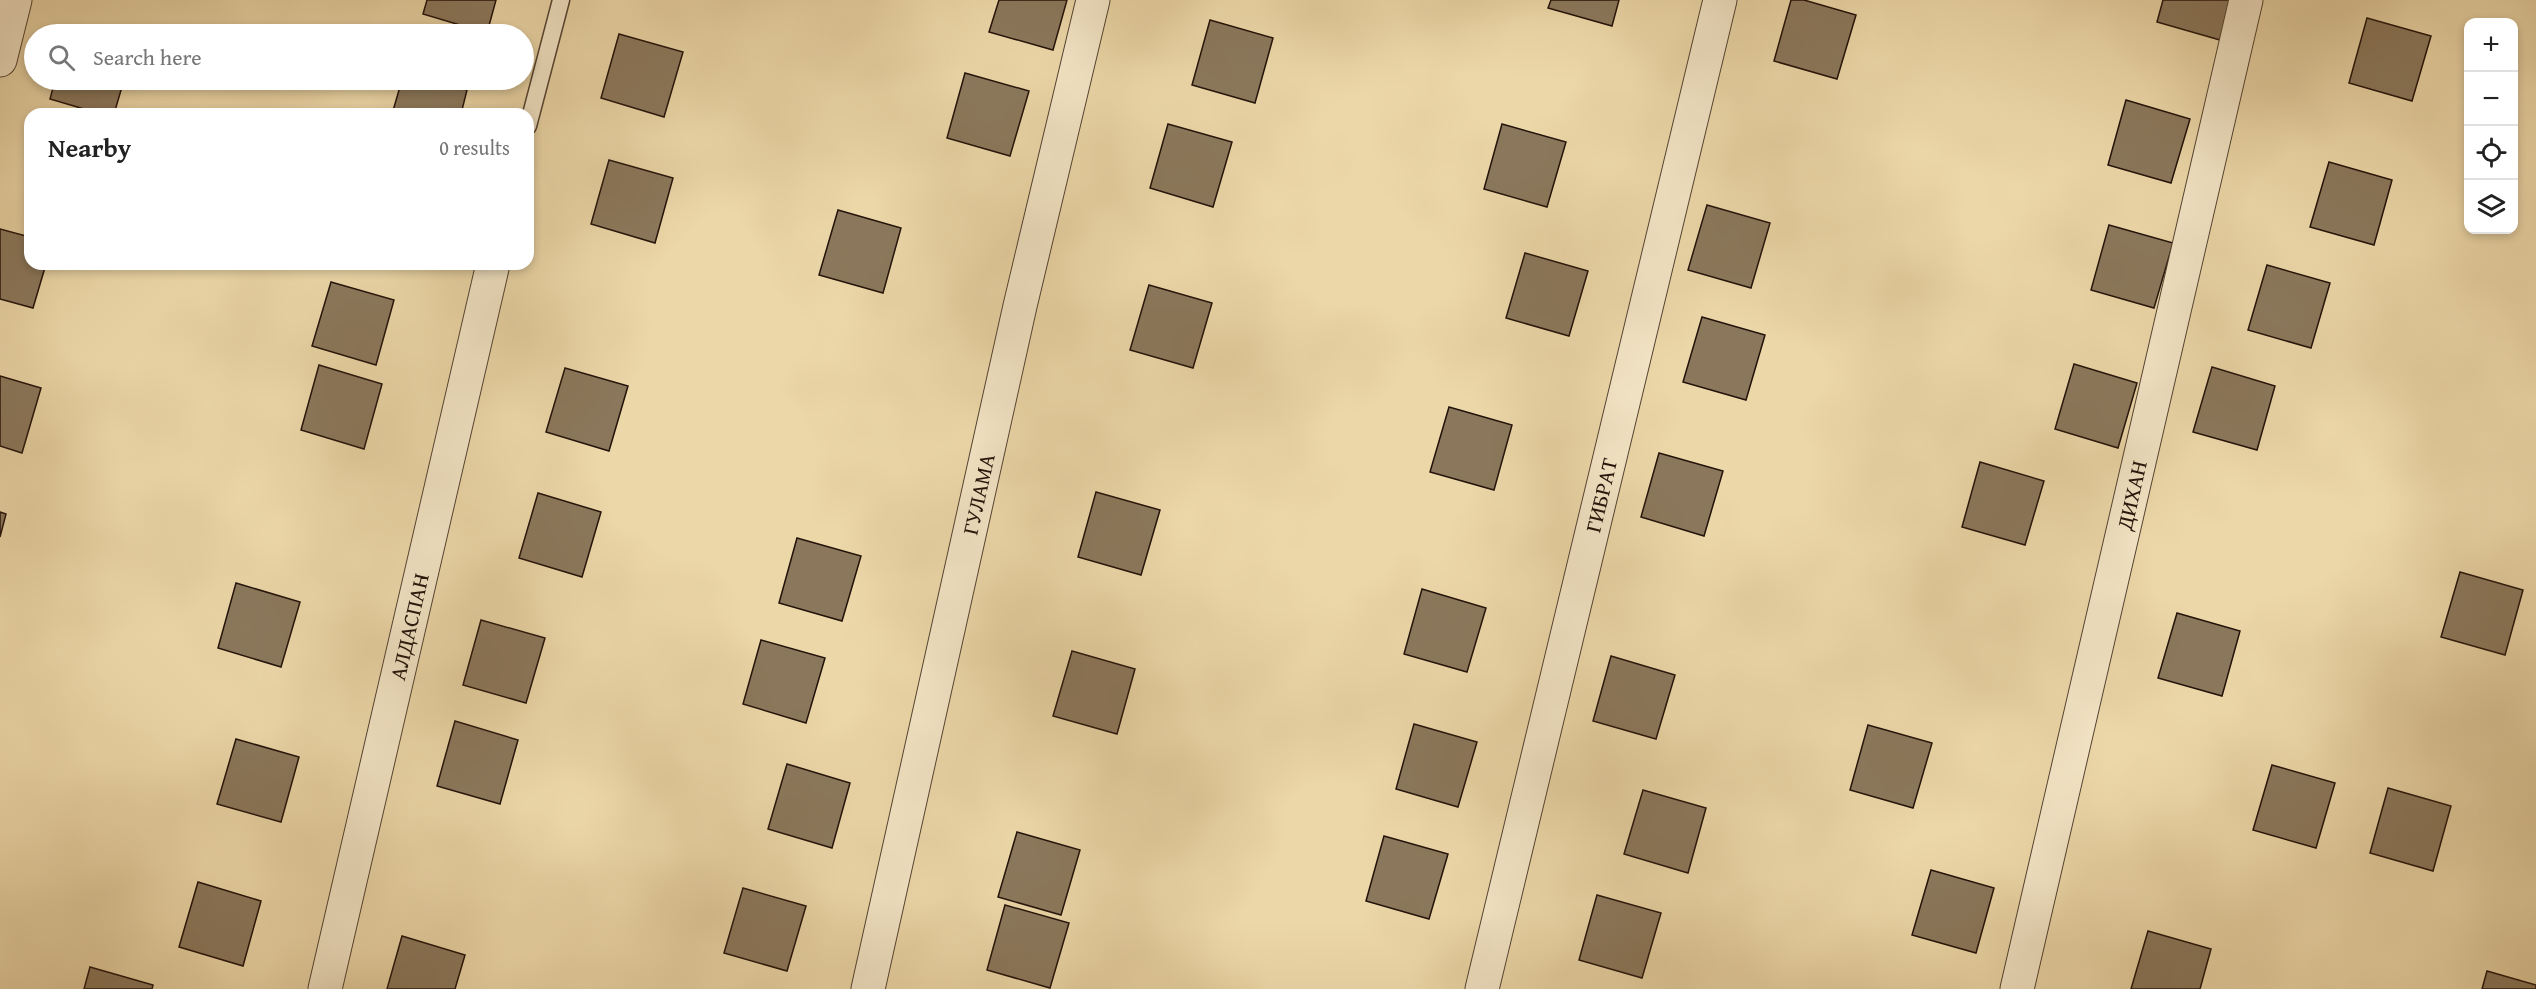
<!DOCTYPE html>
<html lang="en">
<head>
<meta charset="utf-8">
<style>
  :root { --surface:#fff; --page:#f6f6f6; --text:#222; --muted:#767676; --line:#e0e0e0 }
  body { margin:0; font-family:"Gentium Book Plus",serif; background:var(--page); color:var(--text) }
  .controls { position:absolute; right:18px; top:18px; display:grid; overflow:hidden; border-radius:12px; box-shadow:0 3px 9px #0003 }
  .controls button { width:54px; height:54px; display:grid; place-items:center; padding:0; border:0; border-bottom:2px solid var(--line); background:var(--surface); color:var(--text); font:30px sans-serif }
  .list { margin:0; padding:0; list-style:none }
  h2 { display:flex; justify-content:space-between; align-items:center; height:78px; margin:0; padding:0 24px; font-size:26px }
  h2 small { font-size:20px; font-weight:400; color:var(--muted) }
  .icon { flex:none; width:33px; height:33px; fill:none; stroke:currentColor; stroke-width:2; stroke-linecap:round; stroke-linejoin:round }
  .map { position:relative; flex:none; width:2536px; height:989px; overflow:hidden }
  .search { position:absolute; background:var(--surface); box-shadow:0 3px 9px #0003; left:24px; top:24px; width:510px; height:66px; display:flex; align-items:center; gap:15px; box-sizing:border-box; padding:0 21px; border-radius:33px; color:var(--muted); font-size:22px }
  .panel { position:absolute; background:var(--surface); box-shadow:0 3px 9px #0003; left:24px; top:108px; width:510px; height:162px; border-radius:18px }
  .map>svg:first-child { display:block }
  .building { fill:#8b785c; stroke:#22120a; stroke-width:1.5 }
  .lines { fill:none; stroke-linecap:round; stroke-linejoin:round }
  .lane-casing { stroke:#544332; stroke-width:19 }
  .street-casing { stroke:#544332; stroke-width:35 }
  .lane { stroke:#f3e5c6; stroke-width:16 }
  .street { stroke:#f3e5c6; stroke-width:33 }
  .labels { text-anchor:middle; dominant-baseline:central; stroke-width:6; stroke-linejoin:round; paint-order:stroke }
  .street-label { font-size:22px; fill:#22120a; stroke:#f3e5c6 }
</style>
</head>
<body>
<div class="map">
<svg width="2536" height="989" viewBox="0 0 2536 989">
  <rect width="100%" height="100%" fill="#ecd7a8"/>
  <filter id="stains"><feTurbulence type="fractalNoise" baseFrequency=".00333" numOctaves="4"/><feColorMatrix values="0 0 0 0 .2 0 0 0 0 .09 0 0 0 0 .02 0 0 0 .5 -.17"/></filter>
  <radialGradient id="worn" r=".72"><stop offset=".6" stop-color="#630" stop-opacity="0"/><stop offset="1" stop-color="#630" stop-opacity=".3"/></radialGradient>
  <g class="building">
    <path d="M427,0H496L487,33L423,14Z"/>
    <path d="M999,0H1067L1053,50L989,32Z"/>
    <path d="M1551,0H1619L1612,26L1548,8Z"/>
    <path d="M1791,0H1804L1856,15L1837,79L1774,61Z"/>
    <path d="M2163,0H2231L2220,40L2157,22Z"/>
    <path d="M2367,18L2431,36L2412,101L2349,83Z"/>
    <path d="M1210,20L1273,38L1255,103L1192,85Z"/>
    <path d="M619,34L683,52L664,117L601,98Z"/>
    <path d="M965,73L1029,91L1010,156L947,138Z"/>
    <path d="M55,80H124L114,114H101L50,99Z"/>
    <path d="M402,80H429L467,90L461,114H392Z"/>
    <path d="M2126,100L2190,119L2171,183L2108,165Z"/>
    <path d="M1168,124L1232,142L1213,207L1150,188Z"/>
    <path d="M1502,124L1566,142L1547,207L1484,189Z"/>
    <path d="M609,160L673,178L655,243L591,224Z"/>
    <path d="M2329,162L2392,180L2374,245L2310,227Z"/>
    <path d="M1707,205L1770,223L1751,288L1688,270Z"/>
    <path d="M838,210L901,228L883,293L819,275Z"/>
    <path d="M2109,225L2173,243L2154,308L2091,290Z"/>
    <path d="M0,229L30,237V264H46L33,308L0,299Z"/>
    <path d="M1525,253L1588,271L1569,336L1506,318Z"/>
    <path d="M2267,265L2330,283L2311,348L2248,330Z"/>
    <path d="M331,282L394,300L376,365L312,346Z"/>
    <path d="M1149,285L1212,303L1193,368L1130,350Z"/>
    <path d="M1702,317L1765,335L1746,400L1683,382Z"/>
    <path d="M2074,364L2137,383L2118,448L2055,429Z"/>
    <path d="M319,365L382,384L364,449L301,430Z"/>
    <path d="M2212,367L2275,386L2257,450L2193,432Z"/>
    <path d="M565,368L628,386L609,451L546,432Z"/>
    <path d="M0,376L41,388L22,453L0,446Z"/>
    <path d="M1449,407L1512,425L1494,490L1430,472Z"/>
    <path d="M1659,453L1723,471L1704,536L1641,517Z"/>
    <path d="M1980,462L2044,481L2025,545L1962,527Z"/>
    <path d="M1096,492L1160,510L1141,575L1078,557Z"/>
    <path d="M538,493L601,512L582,577L519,558Z"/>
    <path d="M0,512L6,514L0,537Z"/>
    <path d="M797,538L861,556L842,621L779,603Z"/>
    <path d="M2460,572L2523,590L2505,655L2441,637Z"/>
    <path d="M236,583L300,602L281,667L218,648Z"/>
    <path d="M1422,589L1486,608L1467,672L1404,654Z"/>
    <path d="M2177,613L2240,631L2222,696L2158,678Z"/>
    <path d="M481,620L545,638L526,703L463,685Z"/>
    <path d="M761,640L825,658L806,723L743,704Z"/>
    <path d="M1072,651L1135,669L1117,734L1053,716Z"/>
    <path d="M1611,656L1675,675L1656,739L1593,721Z"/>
    <path d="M455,721L518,740L500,804L437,786Z"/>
    <path d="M1414,724L1477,742L1458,807L1396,789Z"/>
    <path d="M1868,725L1932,743L1913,808L1850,790Z"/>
    <path d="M236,739L299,757L281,822L217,804Z"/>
    <path d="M787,764L850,783L832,848L768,829Z"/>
    <path d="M2272,765L2335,783L2316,848L2253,830Z"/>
    <path d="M2388,788L2451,806L2433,871L2370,853Z"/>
    <path d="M1643,790L1706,808L1688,873L1624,854Z"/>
    <path d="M1017,832L1080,850L1061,915L998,897Z"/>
    <path d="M1384,836L1448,854L1429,919L1366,901Z"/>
    <path d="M1931,870L1994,888L1976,953L1912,935Z"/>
    <path d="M198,882L261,901L243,966L179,947Z"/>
    <path d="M743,888L806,906L787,971L724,953Z"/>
    <path d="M1597,895L1661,913L1642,978L1579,960Z"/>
    <path d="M1005,905L1069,923L1050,988L987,970Z"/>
    <path d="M2148,931L2211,949L2200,989H2131Z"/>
    <path d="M402,936L465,955L455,989H387Z"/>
    <path d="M90,967L153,985L152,989H84Z"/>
    <path d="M2487,971L2536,985V989H2482Z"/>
  </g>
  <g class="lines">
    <defs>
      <path id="lane" d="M528,126L561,0"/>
      <g id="street">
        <path d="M0,60L15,0"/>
        <path id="s1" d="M325,989L493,264"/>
        <path id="s2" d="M868,989L1020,306L1093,0"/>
        <path id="s3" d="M1482,989L1720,0"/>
        <path id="s4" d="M2017,989L2246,0"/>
      </g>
    </defs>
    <use href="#lane" class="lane-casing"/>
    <use href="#street" class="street-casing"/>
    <use href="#lane" class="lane"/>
    <use href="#street" class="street"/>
  </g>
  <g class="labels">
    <g class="street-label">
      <text stroke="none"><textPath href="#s2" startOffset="507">ГУЛАМА</textPath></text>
      <text stroke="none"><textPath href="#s4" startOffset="507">ДИХАН</textPath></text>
      <text stroke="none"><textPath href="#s3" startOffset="508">ГИБРАТ</textPath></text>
      <text stroke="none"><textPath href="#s1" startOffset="372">АЛДАСПАН</textPath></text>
    </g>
  </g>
  <rect width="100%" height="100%" filter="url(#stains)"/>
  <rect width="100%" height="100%" fill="url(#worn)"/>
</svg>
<div class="controls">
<button>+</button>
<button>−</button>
<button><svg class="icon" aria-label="locate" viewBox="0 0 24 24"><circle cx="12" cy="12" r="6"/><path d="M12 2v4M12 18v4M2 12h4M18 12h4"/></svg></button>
<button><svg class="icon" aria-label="layers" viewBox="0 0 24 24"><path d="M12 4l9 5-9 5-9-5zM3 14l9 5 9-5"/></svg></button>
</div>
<div class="search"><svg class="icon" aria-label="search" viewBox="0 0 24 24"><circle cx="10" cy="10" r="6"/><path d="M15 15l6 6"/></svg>Search here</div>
<section class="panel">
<h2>Nearby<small>0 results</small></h2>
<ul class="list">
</ul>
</section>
</div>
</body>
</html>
